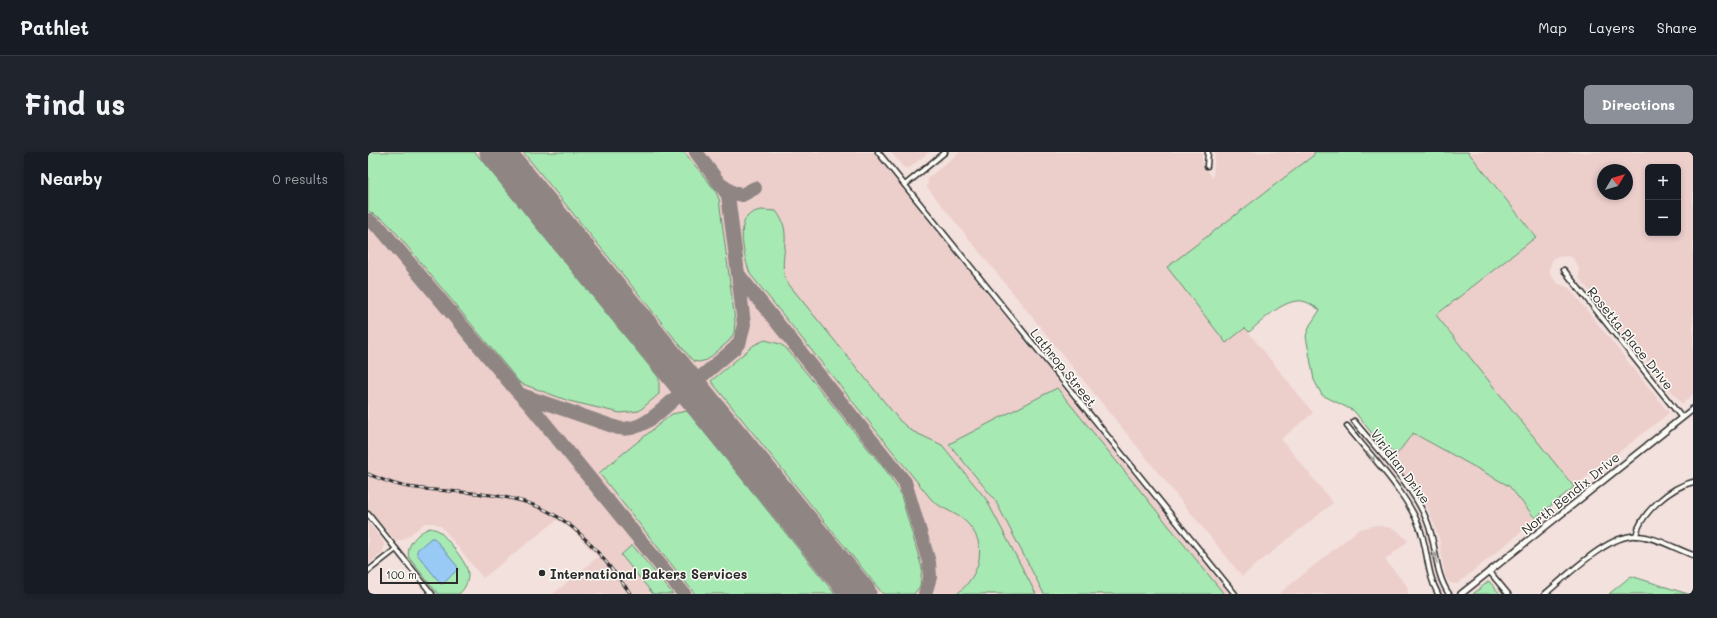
<!DOCTYPE html>
<html lang="en">
<head>
<meta charset="utf-8">
<style>
  :root { --surface:#171b24; --page:#20242c; --text:#f1f3f6; --muted:#9ea1a6; --line:#363941; --accent:#8c9099 }
  body { margin:0; font-family:Mali,sans-serif; background:var(--page); color:var(--text) }
  .controls { position:absolute; right:12px; top:12px; display:grid; overflow:hidden; border-radius:6px; box-shadow:0 2px 6px #0003 }
  .controls button { width:36px; height:36px; display:grid; place-items:center; padding:0; border:0; border-bottom:1px solid var(--line); background:var(--surface); color:var(--text); font:20px sans-serif }
  .compass { position:absolute; left:1229px; top:12px; width:36px; height:36px; border-radius:50%; background:var(--surface); box-shadow:0 2px 6px #0003; rotate:52deg }
  .scale { position:absolute; left:12px; bottom:10px; width:78px; box-sizing:border-box; padding-left:4px; border:2px solid #2b2b2b; border-top:0; font-size:11px; line-height:14px; white-space:nowrap; color:#2b2b2b; -webkit-text-stroke:3px #fdfcf7; paint-order:stroke }
  .list { margin:0; padding:0; list-style:none }
  h2 { display:flex; justify-content:space-between; align-items:center; height:52px; margin:0; padding:0 16px; font-size:17px }
  h2 small { font-size:13px; font-weight:400; color:var(--muted) }
  .map { position:relative; flex:none; width:1325px; height:442px; overflow:hidden; border-radius:6px }
  header { display:flex; align-items:center; gap:24px; box-sizing:border-box; height:56px; padding:0 20px; background:var(--surface); border-bottom:1px solid var(--line) }
  header strong { font-size:19px }
  nav { display:flex; gap:22px; margin-inline-start:auto; font-size:14px }
  .intro { display:flex; align-items:center; justify-content:space-between; box-sizing:border-box; height:96px; padding:0 24px }
  h1 { margin:0; font-size:28px }
  .button { padding:10px 18px; border-radius:6px; background:var(--accent); color:#fff; font-size:14px; font-weight:700 }
  main { display:flex; gap:24px; padding:0 24px }
  aside { flex:1; background:var(--surface); border-radius:6px; box-shadow:0 2px 6px #0003 }
  .map>svg:first-child { display:block }
  .built { fill:#eccecb; fill-rule:evenodd }
  .green { fill:#a7e9b3; stroke:#698a6f }
  .water { fill:#99caf5; stroke:#6d8aa4 }
  .lines { fill:none; stroke-linecap:round; stroke-linejoin:round }
  .taxiway { stroke:#8f8684; stroke-width:14 }
  .runway { stroke:#8f8684; stroke-width:35 }
  .minor-casing { stroke:#2b2b2b; stroke-width:7 }
  .tertiary-casing { stroke:#2b2b2b; stroke-width:8 }
  .minor { stroke:#fdfcf7; stroke-width:4 }
  .tertiary { stroke:#fdfcf7; stroke-width:5 }
  .rail-casing { stroke:#2b2b2b; stroke-width:3 }
  .rail { stroke:#fdfcf7; stroke-width:1.5; stroke-dasharray:4.5; stroke-linecap:butt }
  .oneway { fill:#9e9e9b }
  .poi-dot { fill:#2b2b2b; stroke:#fdfcf7; stroke-width:1.5 }
  .labels { text-anchor:middle; dominant-baseline:central; stroke-width:3; stroke-linejoin:round; paint-order:stroke }
  .street-label { font-size:13px; fill:#2b2b2b; stroke:#fdfcf7 }
  .poi-label { font-size:13px; font-weight:bold; fill:#2b2b2b; stroke:#fdfcf7; text-anchor:start }
</style>
</head>
<body>
<header>
<strong>Pathlet</strong>
<nav><a>Map</a><a>Layers</a><a>Share</a></nav>
</header>
<div class="intro"><h1>Find us</h1><a class="button">Directions</a></div>
<main>
<aside>
<h2>Nearby<small>0 results</small></h2>
<ul class="list">
</ul>
</aside>
<div class="map">
<svg width="1325" height="442" viewBox="0 0 1325 442">
  <rect width="100%" height="100%" fill="#f3e1dd"/>
  <filter id="ink" filterUnits="userSpaceOnUse"><feTurbulence type="fractalNoise" baseFrequency=".025" numOctaves="2"/><feDisplacementMap in="SourceGraphic" scale="8" xChannelSelector="R" yChannelSelector="G"/><feConvolveMatrix kernelMatrix="1 2 1 2 8 2 1 2 1" color-interpolation-filters="sRGB"/></filter>
  <g filter="url(#ink)">
    <g class="built">
      <path d="M0,0H505L861,442H185L230,405L201,375L189,368L115,426L73,374L66,371H57L35,388H27L0,357Z"/>
      <path d="M523,0H561L541,16L535,15Z"/>
      <path d="M592,0H834V12L845,26L847,0H946L858,191L877,176L945,261L913,287L965,351L874,424L559,35L560,26Z"/>
      <path d="M1100,0H1325V242L1314,252L1211,126V116L1205,106L1201,104L1189,105L1185,106L1182,114L1181,118L1184,125L1189,131L1201,136L1301,261L1206,335L1068,163L1168,85ZM1280,15H1310V81H1280ZM1235,18H1259V42H1235Z"/>
      <path d="M1045,281L1141,334L1167,366L1163,372L1089,432L1082,431L1077,424L1071,386L1059,354L1024,309Z"/>
      <path d="M0,370L16,391L15,400L0,412Z"/>
      <path d="M1008,373L1028,377L1040,389L1017,408L1039,434L1040,442H911L990,378Z"/>
    </g>
    <g class="green">
      <path d="M0,0H107L291,226V242L271,259L252,261L201,249L152,231L24,76L16,68L0,59Z"/>
      <path d="M155,0H316L347,38L351,47L367,169L366,181L361,189L339,208L331,210L325,209Z"/>
      <path d="M946,0H1100L1168,85L1068,163L1206,335L1167,366L1141,334L1045,281L1029,302L1011,290L986,259L954,243L946,228L938,184L942,173L952,158C947,155 943,152 938,150C919,143 894,169 881,180L877,176L858,191L799,115L946,3Z"/>
      <path d="M393,58L408,59C427,82 409,106 418,129L532,269L544,279L574,293L618,347L668,442H589C612,423 622,392 597,369C587,360 573,357 563,347L383,123C377,111 369,76 379,65C382,61 388,59 393,58Z"/>
      <path d="M397,188L412,192L418,196L519,320L532,340L554,416L552,434L546,442H515L343,229L386,193Z"/>
      <path d="M689,236L856,442H676L627,348L581,292Z"/>
      <path d="M319,259L467,442H327L231,321L304,262Z"/>
      <path d="M62,376C65,377 68,377 71,379C78,385 97,409 99,417C102,426 98,436 91,442H70L41,406C37,393 50,380 62,376Z"/>
      <path d="M263,394H265L305,442H285L253,403Z"/>
      <path d="M1263,424L1320,442H1241Z"/>
      <path d="M1121,429L1132,442H1105Z"/>
    </g>
    <path class="water" d="M63,386H66L89,414L90,417L76,431L73,432L49,402V398Z"/>
    <g class="lines">
      <g class="taxiway">
        <path d="M328,0L360,43L370,122L537,330L561,410L562,425L557,442"/>
        <path d="M355,34L365,41L374,43L387,36"/>
        <path d="M0,68L13,77L148,238L162,253L316,442"/>
        <path d="M307,219L322,225L328,227L334,224L367,196L372,189L376,172L370,122"/>
        <path d="M154,243L250,276C274,281 294,257 311,243L313,234L307,219"/>
      </g>
      <path class="runway" d="M129,0L491,442"/>
      <defs>
        <g id="minor">
          <path d="M510,0L867,442"/>
          <path d="M839,14L840,0"/>
          <path d="M537,33L577,0"/>
          <path d="M1196,118L1314,266"/>
          <path d="M986,269C1010,299 1045,333 1059,369C1069,393 1066,420 1081,442"/>
          <path d="M979,274C1002,303 1038,340 1051,374C1060,396 1058,420 1070,442"/>
          <path d="M0,362L64,442"/>
          <path d="M1268,384C1272,361 1303,335 1325,330"/>
          <path d="M0,419L28,397"/>
          <path d="M1121,419L1140,442"/>
          <path d="M1177,442C1199,424 1241,381 1270,384C1288,385 1308,397 1325,403"/>
        </g>
        <path id="tertiary" d="M1093,442L1325,257"/>
      </defs>
      <use href="#minor" class="minor-casing"/>
      <use href="#tertiary" class="tertiary-casing"/>
      <use href="#minor" class="minor"/>
      <use href="#tertiary" class="tertiary"/>
      <defs>
        <path id="rail" d="M0,322C13,327 26,333 40,335C93,343 150,336 196,369C223,388 243,416 263,442"/>
      </defs>
      <use href="#rail" class="rail-casing"/>
      <use href="#rail" class="rail"/>
    </g>
    <defs><path id="oneway-solid" d="M-6-.8H1V-3.2L6.5 0L1 3.2V.8H-6Z"/></defs>
    <g class="oneway">
      <use href="#oneway-solid" transform="translate(1003 305) rotate(51)"/>
      <use href="#oneway-solid" transform="translate(1068 406) rotate(-100)"/>
    </g>
  </g>
  <circle class="poi-dot" cx="174" cy="421" r="4"/>
  <g class="labels">
    <g class="street-label">
      <text transform="translate(1263 186) rotate(51)">Rosetta Place Drive</text>
      <text transform="translate(696 215) rotate(51)">Lathrop Street</text>
      <text transform="translate(1033 314) rotate(53)">Viridian Drive</text>
      <text transform="translate(1202 341) rotate(-39)">North Bendix Drive</text>
    </g>
    <g class="poi-label">
      <text x="182" y="421">International Bakers Services</text>
    </g>
  </g>
</svg>
<div class="controls">
<button>+</button>
<button>−</button>
</div>
<svg class="compass" viewBox="-18 -18 36 36"><path d="M0-13l5 13h-10z" fill="#e53935"/><path d="M0 13l5-13h-10z" fill="#9ea1a6"/></svg>
<div class="scale">100 m</div>
</div>
</main>
</body>
</html>
